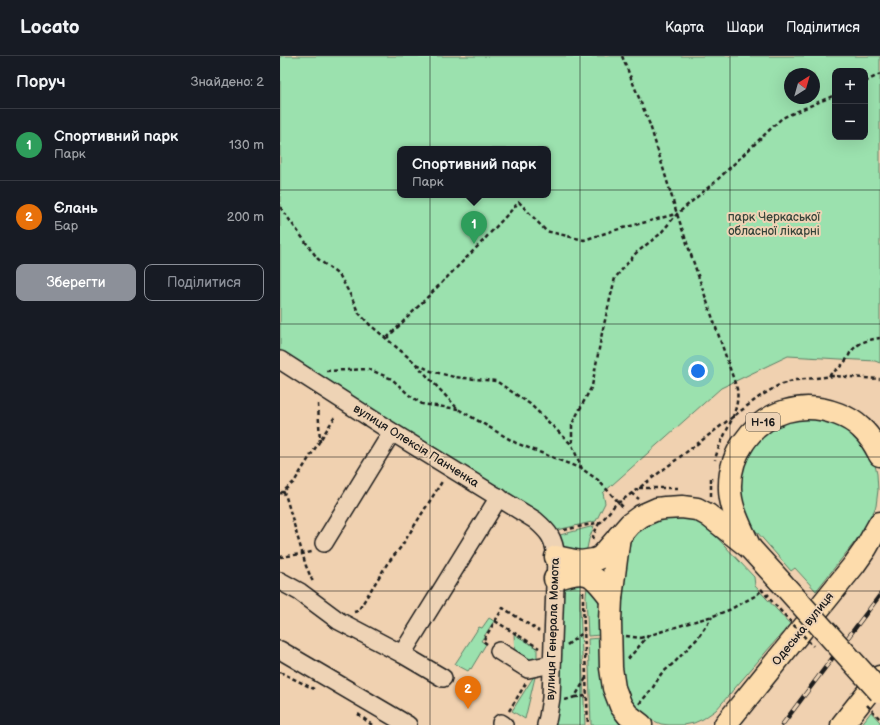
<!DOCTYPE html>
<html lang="uk">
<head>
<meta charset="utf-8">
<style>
  :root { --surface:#171b24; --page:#20242c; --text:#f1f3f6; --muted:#9ea1a6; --line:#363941; --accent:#8c9099 }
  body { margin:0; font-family:"Balsamiq Sans",sans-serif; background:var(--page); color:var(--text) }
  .controls { position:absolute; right:12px; top:12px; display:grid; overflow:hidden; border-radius:8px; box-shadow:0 4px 16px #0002 }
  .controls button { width:36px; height:36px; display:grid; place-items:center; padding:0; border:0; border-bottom:1px solid var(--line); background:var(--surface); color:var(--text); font:20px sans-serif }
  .compass { position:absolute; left:504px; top:12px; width:36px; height:36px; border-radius:50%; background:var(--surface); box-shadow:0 4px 16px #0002; rotate:37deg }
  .you { position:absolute; left:418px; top:315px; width:14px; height:14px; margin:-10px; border:3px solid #fff; border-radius:50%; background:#1a73e8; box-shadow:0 0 0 6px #1a73e833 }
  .badge { display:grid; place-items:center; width:26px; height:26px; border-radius:50%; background:var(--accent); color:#fff; font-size:13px; font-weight:700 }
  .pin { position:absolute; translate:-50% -33px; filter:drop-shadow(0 1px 2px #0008) }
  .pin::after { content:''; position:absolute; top:21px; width:14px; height:12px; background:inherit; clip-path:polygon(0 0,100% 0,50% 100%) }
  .popup { position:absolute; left:117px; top:90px; width:154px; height:52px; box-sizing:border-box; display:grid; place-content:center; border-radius:8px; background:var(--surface); filter:drop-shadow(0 1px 3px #0005); font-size:13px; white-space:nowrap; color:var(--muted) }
  .popup b { font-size:15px; color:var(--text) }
  .popup::after { content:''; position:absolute; left:50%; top:100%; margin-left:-8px; border:8px solid transparent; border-top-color:var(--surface) }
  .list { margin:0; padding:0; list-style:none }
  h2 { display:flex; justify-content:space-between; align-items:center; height:52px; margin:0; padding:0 16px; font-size:17px }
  h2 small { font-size:13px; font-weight:400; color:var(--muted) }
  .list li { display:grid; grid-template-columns:26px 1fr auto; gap:12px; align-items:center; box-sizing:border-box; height:72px; padding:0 16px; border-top:1px solid var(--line) }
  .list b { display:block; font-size:15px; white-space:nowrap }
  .list p { margin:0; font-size:13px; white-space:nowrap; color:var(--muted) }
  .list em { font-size:13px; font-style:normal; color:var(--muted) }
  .actions { display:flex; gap:8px; padding:12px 16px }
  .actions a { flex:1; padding:9px 0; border:1px solid var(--accent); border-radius:8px; text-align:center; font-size:14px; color:var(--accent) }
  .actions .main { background:var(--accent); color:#fff }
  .map { position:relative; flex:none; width:600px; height:669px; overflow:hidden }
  header { display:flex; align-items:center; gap:24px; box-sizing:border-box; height:56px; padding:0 20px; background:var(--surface); border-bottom:1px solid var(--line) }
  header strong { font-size:19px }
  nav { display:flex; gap:22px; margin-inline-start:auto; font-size:14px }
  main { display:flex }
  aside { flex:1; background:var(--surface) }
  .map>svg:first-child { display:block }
  .green { fill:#9be1ae; stroke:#5c7e65; fill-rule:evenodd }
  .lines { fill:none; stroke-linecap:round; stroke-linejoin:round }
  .minor-casing { stroke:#1c1c1c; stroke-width:20 }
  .major-casing { stroke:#1c1c1c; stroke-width:25 }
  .path { stroke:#1c1c1c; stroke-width:2.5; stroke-dasharray:4 3; stroke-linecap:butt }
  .minor { stroke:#eed3b5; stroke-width:17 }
  .major { stroke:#fddcac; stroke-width:22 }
  .rail-casing { stroke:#1c1c1c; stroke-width:4.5 }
  .rail { stroke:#eed3b5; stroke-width:3; stroke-dasharray:9; stroke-linecap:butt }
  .major-bridge-casing { stroke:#1c1c1c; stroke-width:25; stroke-linecap:butt }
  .path-bridge { stroke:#1c1c1c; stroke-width:2.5; stroke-dasharray:4 3; stroke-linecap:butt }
  .major-bridge { stroke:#fddcac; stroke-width:22 }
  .grid { fill:none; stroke:#1c1c1c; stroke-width:1; stroke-opacity:0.55 }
  .labels { text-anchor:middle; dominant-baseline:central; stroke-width:4; stroke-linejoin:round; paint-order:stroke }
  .shield { fill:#eed3b5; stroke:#5b534a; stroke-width:1 }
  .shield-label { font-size:11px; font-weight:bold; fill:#1c1c1c }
  .park-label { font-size:12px; fill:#354339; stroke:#eed3b5 }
  .street-label { font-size:12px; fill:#1c1c1c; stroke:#eed3b5 }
</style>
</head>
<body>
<header>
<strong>Locato</strong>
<nav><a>Карта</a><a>Шари</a><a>Поділитися</a></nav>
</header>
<main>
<aside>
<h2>Поруч<small>Знайдено: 2</small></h2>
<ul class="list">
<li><span class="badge" style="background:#2e9e5b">1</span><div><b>Спортивний парк</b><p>Парк</p></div><em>130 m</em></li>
<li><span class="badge" style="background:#e8710a">2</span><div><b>Єлань</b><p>Бар</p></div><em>200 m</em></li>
</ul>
<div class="actions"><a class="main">Зберегти</a><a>Поділитися</a></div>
</aside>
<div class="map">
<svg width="600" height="669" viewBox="0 0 600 669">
  <rect width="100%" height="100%" fill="#f0d1b0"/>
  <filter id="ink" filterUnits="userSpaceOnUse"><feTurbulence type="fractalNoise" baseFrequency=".025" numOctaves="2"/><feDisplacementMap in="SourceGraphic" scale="8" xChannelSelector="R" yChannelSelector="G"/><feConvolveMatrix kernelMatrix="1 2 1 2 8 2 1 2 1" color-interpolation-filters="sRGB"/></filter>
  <g filter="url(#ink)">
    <g class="green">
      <path d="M0,0H600V307L595,305L508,300L441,332L323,437L325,447L316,465L277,474L267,464L0,300ZM555,15H585V81H555ZM510,18H534V42H510ZM120,93H268V139H120Z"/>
      <path d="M510,363H546L576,379L591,400L595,409L597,418L598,434L596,450L589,466L574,487L536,535L515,512L511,515L470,468L459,435L463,406L481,379Z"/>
      <path d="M392,460L416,463L430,474L474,521L475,530L510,568L436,654L423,663L414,667L404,669H389L381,668L365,661L352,651L342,626L337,530L348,484L367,467Z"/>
      <path d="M314,470L309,483L305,502L285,499L280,479Z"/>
      <path d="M302,522L300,539V551L305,669H272L280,531Z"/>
      <path d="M308,523L319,533L321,579L308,580L306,540Z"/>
      <path d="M209,562L214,565L201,585L206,588L191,613L190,612L188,615L175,608L199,571L202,572Z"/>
      <path d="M234,578L257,592V608L235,598Z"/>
      <path d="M321,582L346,669H311L308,583Z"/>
      <path d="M256,617L245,663L232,655Z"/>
      <path d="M591,656L600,666V669H581Z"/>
    </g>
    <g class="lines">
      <defs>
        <g id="minor">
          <path d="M0,304L112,376L255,464C269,476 274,482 276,501L271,642L268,661L266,669"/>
          <path d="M44,487L112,376"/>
          <path d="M0,525L20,536L59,565L122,598L219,441"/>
          <path d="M0,594L128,669"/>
          <path d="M219,595L248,613L272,608"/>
          <path d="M122,598L163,622"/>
          <path d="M221,667L224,669"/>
        </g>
        <g id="major">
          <path d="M339,480L331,542L330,566L331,612L334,632L341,650L348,659L361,669"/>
          <path d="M470,492C461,471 449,451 450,429C450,413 455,399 464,386C485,355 523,344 558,358C566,361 574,365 581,372C589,379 595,389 600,399"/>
          <path d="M276,501L300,506L314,504L321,501L350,468L361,460L377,453L385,452L402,451L417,453L428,459L470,492L500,525"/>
          <path d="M275,523C309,512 311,516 331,542"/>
          <path d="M445,669L574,509L586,492L600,467"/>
          <path d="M562,669L600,621"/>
        </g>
      </defs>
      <use href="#minor" class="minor-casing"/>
      <use href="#major" class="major-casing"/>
      <g class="path">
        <path d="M342,0L370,69L397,158L457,333C461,358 440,380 435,404"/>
        <path d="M585,26L600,18"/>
        <path d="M0,151L38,203L60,220L72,242L78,256L89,268L134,306L178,353L236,387L302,413L318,424L343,451"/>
        <path d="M107,282L200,188L239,146L266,175L304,184L332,175L396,158"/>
        <path d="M137,308L151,315L174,321L216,325L250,348L292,389"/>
        <path d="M46,315L88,313L112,323L129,339L142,348L178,353"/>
        <path d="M549,320C552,316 557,314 561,310C565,306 568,302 570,297C578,286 587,284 600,282"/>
        <path d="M38,348L40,386"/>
        <path d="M302,413L292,389V368L312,330L322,277L335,222L356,197L380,178L397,158L437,124L502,62L555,39"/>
        <path d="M359,432H401"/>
        <path d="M3,435L6,441L26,510L33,526"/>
        <path d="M351,437L359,443"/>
        <path d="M0,438L14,426L56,359"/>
        <path d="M431,440V421"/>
        <path d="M284,474L321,466L334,450L359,432L479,341L499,329L516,324L554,320L600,323"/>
        <path d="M312,483L317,471L320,466"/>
        <path d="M0,501L22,498L32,496"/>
        <path d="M481,533L482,534L487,540"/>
        <path d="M303,536V547L308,669"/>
        <path d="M74,556L78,555L107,508L121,491L163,424"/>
        <path d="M215,565L259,592"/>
        <path d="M346,580L360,582L364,581L412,566L433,560L449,554L475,540L482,534"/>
        <path d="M207,588L203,585L223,552L259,575"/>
        <path d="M287,589L304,576"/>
        <path d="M348,603L368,580"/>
        <path d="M0,616L34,633"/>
        <path d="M295,641L307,640"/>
        <path d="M285,644L295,641L296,639L306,622"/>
        <path d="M359,648L372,633L381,618L395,606L410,590L417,583L432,561"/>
        <path d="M229,655L246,627"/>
        <path d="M78,658L92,669"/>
      </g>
      <use href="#minor" class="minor"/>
      <use href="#major" class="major"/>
      <defs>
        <path id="rail" d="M502,669L600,539"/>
      </defs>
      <use href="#rail" class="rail-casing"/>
      <use href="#rail" class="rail"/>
      <defs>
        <path id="major-bridge" d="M500,525L600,636"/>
      </defs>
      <use href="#major-bridge" class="major-bridge-casing"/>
      <g class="path-bridge">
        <path d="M489,538L487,540L533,590"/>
        <path d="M587,649L600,663"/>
      </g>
      <use href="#major-bridge" class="major-bridge"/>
    </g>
  </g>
  <path class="grid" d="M150,0V669M300,0V669M450,0V669M0,134H600M0,268H600M0,401H600M0,535H600"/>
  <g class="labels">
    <rect class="shield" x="466" y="357" width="34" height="18" rx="3"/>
    <g class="shield-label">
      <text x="483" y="366">Н-16</text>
    </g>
    <g class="park-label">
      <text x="494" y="161">парк Черкаської<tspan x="494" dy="14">обласної лікарні</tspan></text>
    </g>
    <g class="street-label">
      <text transform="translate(136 390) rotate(32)">вулиця Олексія Панченка</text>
      <text transform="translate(273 573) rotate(-88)">вулиця Генерала Момота</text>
      <text transform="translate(523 573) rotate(-51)">Одеська вулиця</text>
    </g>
  </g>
</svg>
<div class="controls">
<button>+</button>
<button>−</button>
</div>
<svg class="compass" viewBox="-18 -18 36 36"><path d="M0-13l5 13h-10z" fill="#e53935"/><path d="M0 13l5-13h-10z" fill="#9ea1a6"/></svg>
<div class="you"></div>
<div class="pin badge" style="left:194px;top:188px;background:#2e9e5b">1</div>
<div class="popup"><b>Спортивний парк</b>Парк</div>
<div class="pin badge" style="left:188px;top:653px;background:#e8710a">2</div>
</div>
</main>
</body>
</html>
